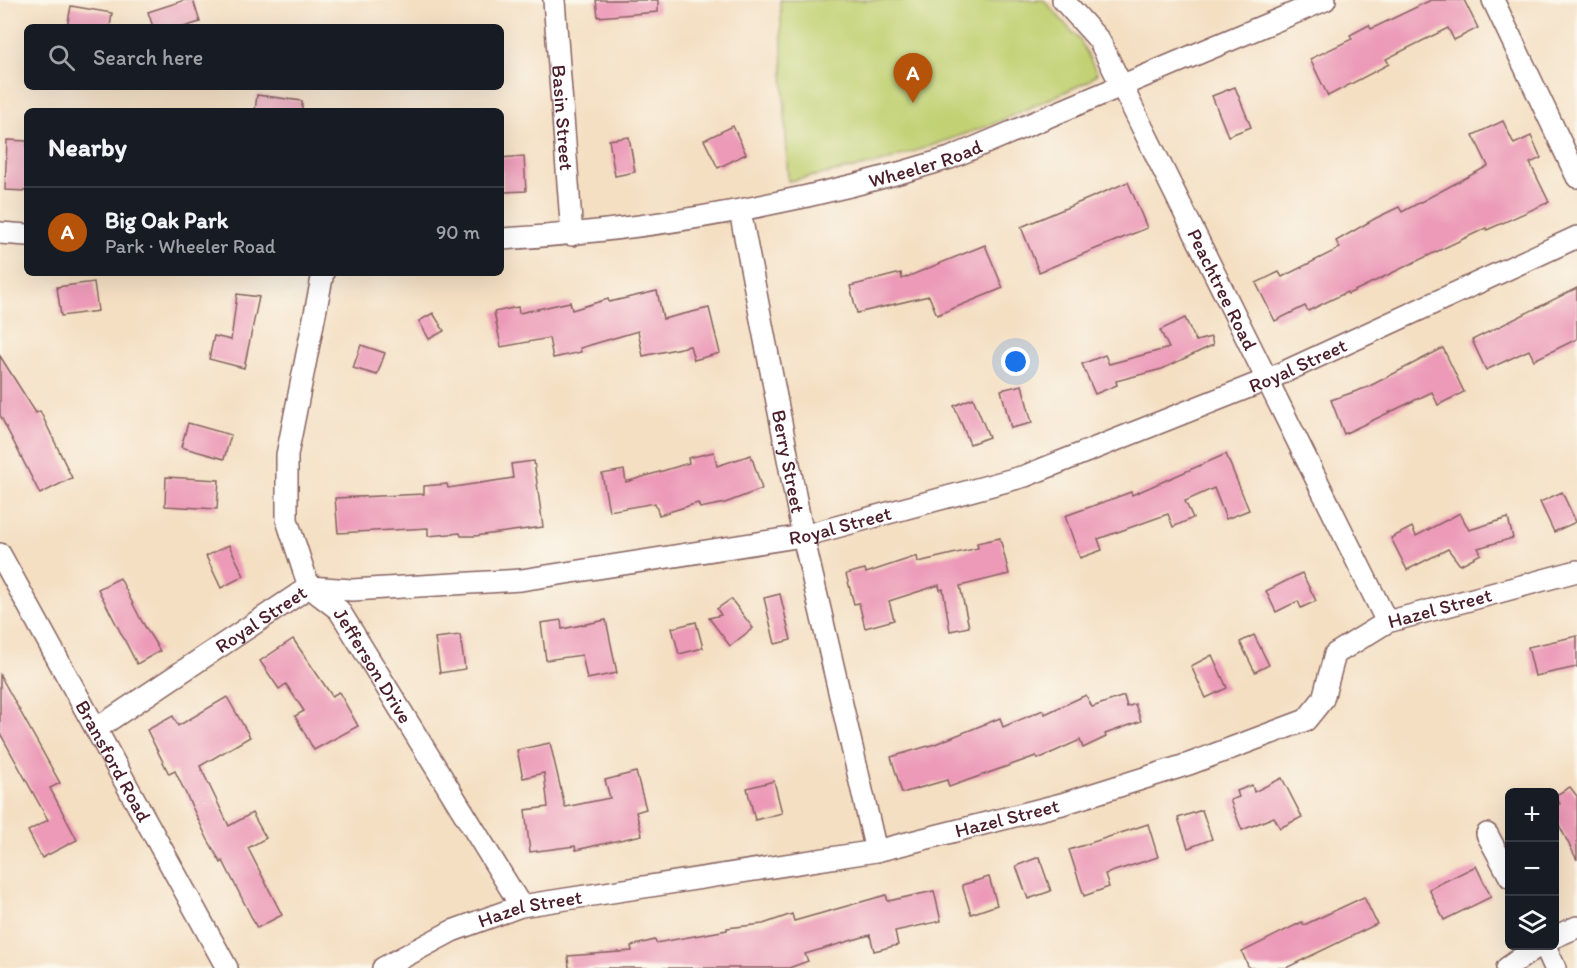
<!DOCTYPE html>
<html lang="en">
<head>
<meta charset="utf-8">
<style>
  :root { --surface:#171b24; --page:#242831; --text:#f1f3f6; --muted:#9ea1a6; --line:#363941; --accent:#b45309 }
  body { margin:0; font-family:Itim,sans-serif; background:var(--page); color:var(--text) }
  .controls { position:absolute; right:18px; bottom:18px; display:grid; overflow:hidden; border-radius:9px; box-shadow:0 6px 24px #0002 }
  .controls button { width:54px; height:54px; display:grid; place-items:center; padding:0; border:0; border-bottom:2px solid var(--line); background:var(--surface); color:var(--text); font:30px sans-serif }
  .you { position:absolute; left:1016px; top:362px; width:21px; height:21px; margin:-15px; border:4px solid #fff; border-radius:50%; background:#1a73e8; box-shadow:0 0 0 9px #1a73e833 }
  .badge { display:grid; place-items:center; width:39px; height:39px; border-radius:50%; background:var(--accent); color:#fff; font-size:20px; font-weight:700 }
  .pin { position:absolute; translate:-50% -50px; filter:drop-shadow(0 2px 3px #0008) }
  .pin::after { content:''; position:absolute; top:32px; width:21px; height:18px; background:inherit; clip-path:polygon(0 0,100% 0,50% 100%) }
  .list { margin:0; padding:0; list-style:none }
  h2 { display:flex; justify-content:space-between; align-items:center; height:78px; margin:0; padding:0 24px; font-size:26px }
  h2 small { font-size:20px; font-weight:400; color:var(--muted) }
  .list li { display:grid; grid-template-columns:39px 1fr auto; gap:18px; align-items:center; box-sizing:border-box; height:90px; padding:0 24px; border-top:2px solid var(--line) }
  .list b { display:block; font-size:22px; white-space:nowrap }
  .list p { margin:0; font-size:20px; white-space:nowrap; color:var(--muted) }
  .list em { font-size:20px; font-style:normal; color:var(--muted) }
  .icon { flex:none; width:33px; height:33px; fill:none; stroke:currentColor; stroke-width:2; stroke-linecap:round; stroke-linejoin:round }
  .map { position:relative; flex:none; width:1577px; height:968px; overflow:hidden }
  .search { position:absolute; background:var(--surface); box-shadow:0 6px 24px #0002; left:24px; top:24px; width:480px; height:66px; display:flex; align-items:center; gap:15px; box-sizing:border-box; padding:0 21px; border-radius:9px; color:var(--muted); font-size:22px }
  .panel { position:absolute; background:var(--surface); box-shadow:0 6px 24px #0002; left:24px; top:108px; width:480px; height:168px; border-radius:9px }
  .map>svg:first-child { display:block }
  .green { fill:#c1d173; stroke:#86784f; stroke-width:1.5 }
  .building { fill:#ec9ab7 }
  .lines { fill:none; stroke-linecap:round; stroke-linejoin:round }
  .minor-casing { stroke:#866260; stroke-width:24 }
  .minor { stroke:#fff; stroke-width:21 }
  .labels { text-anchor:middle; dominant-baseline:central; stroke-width:4.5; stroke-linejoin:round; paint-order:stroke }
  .street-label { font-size:20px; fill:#4a1f2b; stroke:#fbf7ec }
</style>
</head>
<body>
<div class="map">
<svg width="1577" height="968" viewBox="0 0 1577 968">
  <rect width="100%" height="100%" fill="#fbf7ec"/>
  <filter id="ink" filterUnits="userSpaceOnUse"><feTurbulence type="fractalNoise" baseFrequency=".0167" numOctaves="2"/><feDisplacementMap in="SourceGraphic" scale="12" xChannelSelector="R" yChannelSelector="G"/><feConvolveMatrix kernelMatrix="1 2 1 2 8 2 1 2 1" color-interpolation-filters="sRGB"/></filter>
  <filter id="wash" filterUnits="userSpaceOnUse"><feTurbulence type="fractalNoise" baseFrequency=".008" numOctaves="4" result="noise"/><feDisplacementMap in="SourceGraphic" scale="24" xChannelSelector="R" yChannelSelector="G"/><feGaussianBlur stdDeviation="1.35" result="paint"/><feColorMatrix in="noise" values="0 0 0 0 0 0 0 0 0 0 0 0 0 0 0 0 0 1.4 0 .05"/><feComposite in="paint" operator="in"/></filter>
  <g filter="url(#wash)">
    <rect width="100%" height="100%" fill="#f4dfc3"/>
    <path class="green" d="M780,0H1044L1081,42L1097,73L1089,81L991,125L880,163L788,181Z"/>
    <g id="blocks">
      <g class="building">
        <path d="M185,0H193L200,22L184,27H153L148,12Z"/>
        <path d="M596,0H658V12L598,17Z"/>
        <path d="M1431,0H1464L1478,28L1454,40L1448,28L1386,59L1389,64L1328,96L1310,59L1352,39L1350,35L1369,25L1371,29Z"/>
        <path d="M71,6L112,13L110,27H67Z"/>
        <path d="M1235,87L1251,127L1228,136L1212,96Z"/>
        <path d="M257,95L302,101V111H255Z"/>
        <path d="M1503,121L1514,144L1531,136L1541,158L1530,163L1549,202L1487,230L1486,228L1348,294L1347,292L1308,311L1305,306L1275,321L1256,283L1279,272L1282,277L1340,248L1336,241L1376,218L1399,207L1402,212L1488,166L1473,135Z"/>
        <path d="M733,126L746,154L718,168L704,140Z"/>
        <path d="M629,137L635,172L615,176L609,140Z"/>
        <path d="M7,140L27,141V191L5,190Z"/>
        <path d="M524,156L526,191L503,192L501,158Z"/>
        <path d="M1128,182L1147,228L1039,272L1021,227Z"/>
        <path d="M985,245L1003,288L937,315L929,296L857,313L850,286L901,273L902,279Z"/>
        <path d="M94,282L98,311L61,316L57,287Z"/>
        <path d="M1577,288V339L1534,360L1529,350L1486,370L1472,340Z"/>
        <path d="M657,291L663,319L709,308L720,353L694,360L690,346L643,356L638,331L580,348L581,352L553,358L549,338L501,347L494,312L518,307L519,313L570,302L572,310L608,299L609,302Z"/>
        <path d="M237,294L259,297L244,368L209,359L214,336L231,340Z"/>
        <path d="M433,313L444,331L429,339L419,321Z"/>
        <path d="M1185,318L1196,341L1211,337L1213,345L1162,369L1116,381L1117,385L1095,394L1082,364L1105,355L1109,364L1169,348L1160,330Z"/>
        <path d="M361,345L385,353L377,375L353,368Z"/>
        <path d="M1443,348L1464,392L1438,405L1432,392L1344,434L1331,400L1368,387Z"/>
        <path d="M0,356L36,413L40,411L72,478L40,494L0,415Z"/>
        <path d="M1022,385L1032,423L1011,428L1001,390Z"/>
        <path d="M973,398L989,437L970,444L954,406Z"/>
        <path d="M188,423L231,435L224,459L181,447Z"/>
        <path d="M714,452L717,466L751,455L762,489L725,503L700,508L698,503L659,515L655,503L609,511L602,474L624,470L626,482L689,463L688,458Z"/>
        <path d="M1226,454L1249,510L1226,519L1214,488L1185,501L1193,518L1173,527L1168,514L1098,539L1102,550L1080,558L1065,516L1131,492L1132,495Z"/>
        <path d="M534,461L543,527L475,536H461L460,533L428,536V528L338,533L335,498L424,494V486L447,484L448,488L513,478L511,464Z"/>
        <path d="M166,477L219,480L217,509L165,506Z"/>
        <path d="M1562,492L1576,522L1554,532L1540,502Z"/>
        <path d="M1460,513L1469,530L1508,518L1513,538L1478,548L1481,554L1460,565L1448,549L1407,570L1391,538L1412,527L1416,536Z"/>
        <path d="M1000,538L1009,574L960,586L969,627L950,631L943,589L940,590L939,585L889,601L894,620L865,628L859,603L854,604L846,574L865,569L866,573L917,556L918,562L978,548L977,543Z"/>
        <path d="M229,545L244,576L221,588L206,556Z"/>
        <path d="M1302,573L1316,601L1301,608L1298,601L1276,612L1266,591Z"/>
        <path d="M120,578L141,620L160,651L137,664L98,589Z"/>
        <path d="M780,594L791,640L775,644L764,598Z"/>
        <path d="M731,599L753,628L730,646L709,618L721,615L717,609Z"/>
        <path d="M561,620L562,629L606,620L617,673L587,679L582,655L546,660L541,623Z"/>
        <path d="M696,622L703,648L679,654L672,628Z"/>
        <path d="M460,635L465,669L440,673L435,638Z"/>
        <path d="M1254,635L1269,665L1255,672L1240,642Z"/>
        <path d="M1577,636V667L1535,676L1528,647Z"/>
        <path d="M293,639L332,696L339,692L358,726L314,750L295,716L304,711L286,684L279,689L260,661Z"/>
        <path d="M1212,655L1227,688L1206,698L1191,666Z"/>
        <path d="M0,675L60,783L50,788L77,840L42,858L28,831L48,820L0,733Z"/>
        <path d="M1086,695L1092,707L1124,696L1127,707L1135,704L1141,721L1105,734L1106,737L1083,748L1080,740L1038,759L1036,756L949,787L947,780L902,793L891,757L935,744L1000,718L1003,727L1043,710L1045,714Z"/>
        <path d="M227,697L250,737L200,766L229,826L252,813L266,838L248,848L282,915L257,928L223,861L221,863L207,838L175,771L169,774L147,730L173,716L178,726Z"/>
        <path d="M550,743L565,807L610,798L605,780L636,772L646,809L636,812L642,835L576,850L575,846L530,852L525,810L548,807L544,773L523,778L517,750Z"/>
        <path d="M1282,778L1302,817L1280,828L1274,817L1242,830L1230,800L1239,797L1237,791L1252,785L1254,792Z"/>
        <path d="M774,781L782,813L755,820L747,788Z"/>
        <path d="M1570,787L1577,796V860L1554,815V807L1560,804L1556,795Z"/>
        <path d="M1202,810L1212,839L1188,848L1178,818Z"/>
        <path d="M1148,824L1158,857L1105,874L1109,887L1084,896L1069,850Z"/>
        <path d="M1039,857L1051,891L1028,899L1016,866Z"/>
        <path d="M1476,866L1491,897L1444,920L1429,889Z"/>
        <path d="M989,877L997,905L971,914L962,885Z"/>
        <path d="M934,891L941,921L895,931L898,945L874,951L870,935L805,954L808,961L789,968H569L568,956L632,951L631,946L655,940L656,943L727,930V928L763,924L792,914L794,921L886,895L888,901Z"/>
        <path d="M1364,897L1377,924L1286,968H1249L1242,952L1302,922L1304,925Z"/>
      </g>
    </g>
  </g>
  <g filter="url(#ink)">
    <use href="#blocks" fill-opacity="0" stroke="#866260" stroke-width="1.5"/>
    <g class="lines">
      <defs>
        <g id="minor">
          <path id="s1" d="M554,0L572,235"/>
          <path id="s2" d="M1063,0L1099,40L1387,622"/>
          <path d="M1493,0L1577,177"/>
          <path id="s3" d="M740,211L803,536L876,851"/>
          <path d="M0,233L27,235"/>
          <path id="s4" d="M501,239C653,230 805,203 950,158L1325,0"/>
          <path id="s5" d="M323,273L287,455V520L309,587L339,610L521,906"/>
          <path id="s6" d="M0,554L227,968"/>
          <path id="s7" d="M96,729L309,587L352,590L521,580L803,536L1025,476L1269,379L1577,237"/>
          <path d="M1487,834L1510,877"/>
          <path d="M1554,937L1577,927"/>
          <path d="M1545,946L1555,968"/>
          <path id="s8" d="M383,968L452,931L521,906L876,851L1062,804L1189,764L1306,720L1323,699L1335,654L1387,622L1577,571"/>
          <path d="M1507,968L1538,946"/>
        </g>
      </defs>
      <use href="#minor" class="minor-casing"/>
      <use href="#minor" class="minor"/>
    </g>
  </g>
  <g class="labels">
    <g class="street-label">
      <text stroke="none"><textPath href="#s1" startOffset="118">Basin Street</textPath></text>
      <text stroke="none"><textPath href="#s4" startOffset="432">Wheeler Road</textPath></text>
      <text stroke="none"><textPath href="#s2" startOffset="332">Peachtree Road</textPath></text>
      <text stroke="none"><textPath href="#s7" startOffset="1278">Royal Street</textPath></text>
      <text stroke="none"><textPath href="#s3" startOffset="255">Berry Street</textPath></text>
      <text stroke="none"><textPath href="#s7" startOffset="792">Royal Street</textPath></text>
      <text stroke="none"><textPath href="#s8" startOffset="1150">Hazel Street</textPath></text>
      <text stroke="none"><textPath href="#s7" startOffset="198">Royal Street</textPath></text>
      <text stroke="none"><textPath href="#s5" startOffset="424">Jefferson Drive</textPath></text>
      <text stroke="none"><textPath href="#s6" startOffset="236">Bransford Road</textPath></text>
      <text stroke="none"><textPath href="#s8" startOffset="646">Hazel Street</textPath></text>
      <text stroke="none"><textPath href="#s8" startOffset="160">Hazel Street</textPath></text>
    </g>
  </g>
</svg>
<div class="controls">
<button>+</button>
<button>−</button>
<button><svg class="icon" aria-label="layers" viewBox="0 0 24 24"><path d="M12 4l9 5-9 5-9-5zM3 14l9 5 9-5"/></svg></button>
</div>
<div class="you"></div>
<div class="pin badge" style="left:913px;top:103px">A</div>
<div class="search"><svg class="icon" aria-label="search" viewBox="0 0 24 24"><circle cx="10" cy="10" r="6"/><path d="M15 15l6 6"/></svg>Search here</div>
<section class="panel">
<h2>Nearby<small></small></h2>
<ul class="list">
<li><span class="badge">A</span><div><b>Big Oak Park</b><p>Park · Wheeler Road</p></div><em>90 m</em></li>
</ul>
</section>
</div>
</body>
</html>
